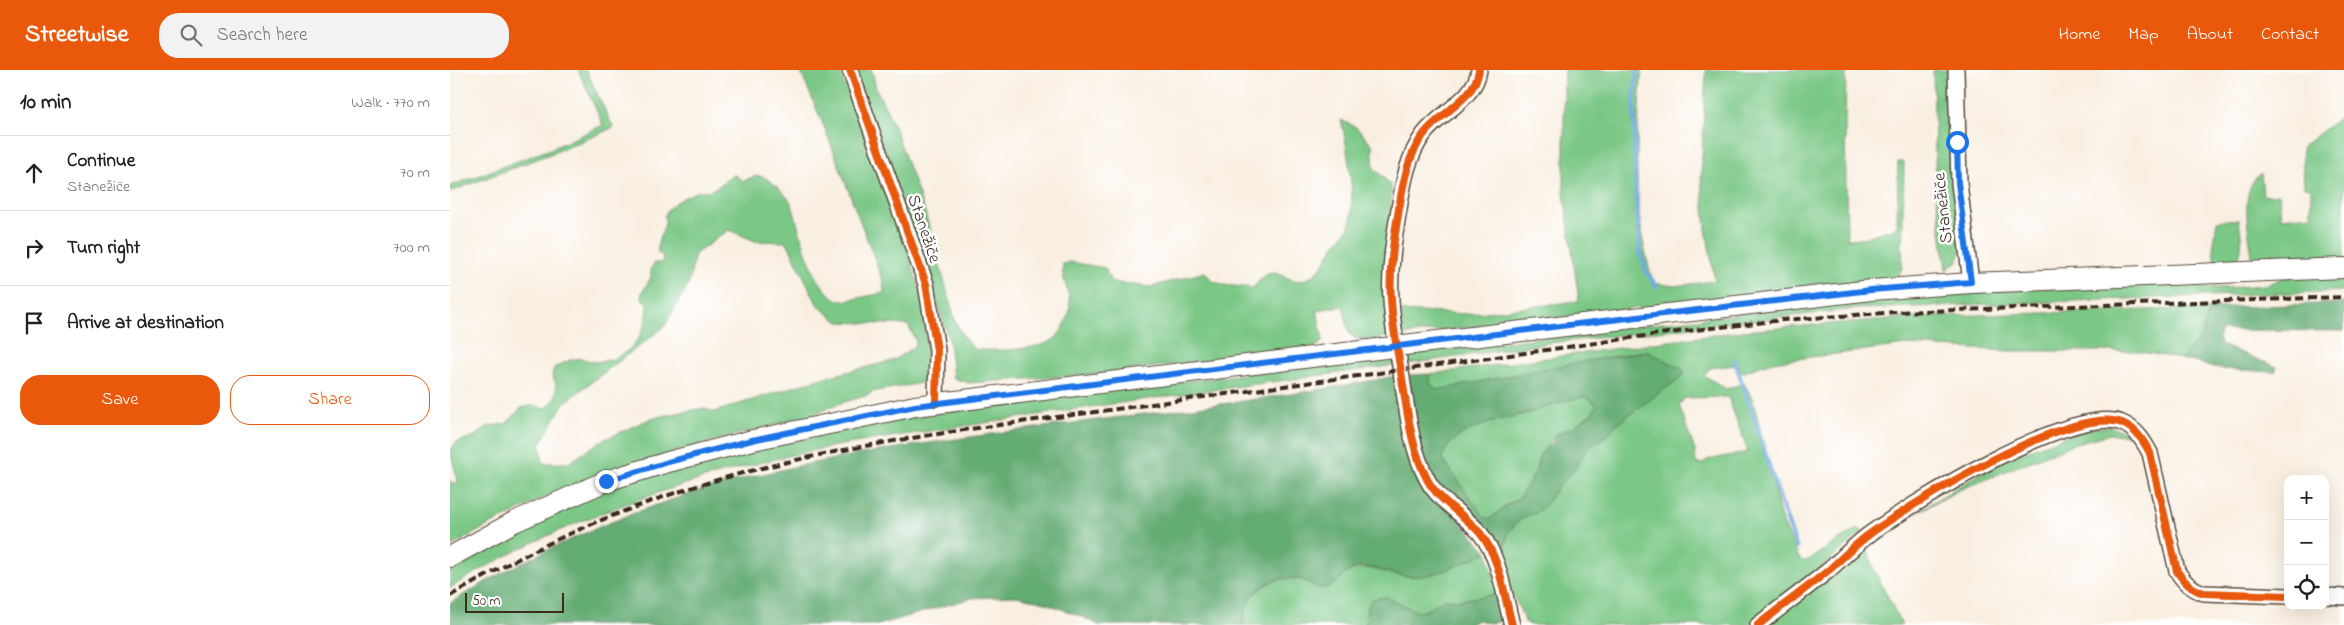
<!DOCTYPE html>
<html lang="en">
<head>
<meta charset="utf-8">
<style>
  :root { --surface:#fff; --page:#f2f2f2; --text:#202124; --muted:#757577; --line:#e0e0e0; --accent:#ea580c }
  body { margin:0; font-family:"Indie Flower",sans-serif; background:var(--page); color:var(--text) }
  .controls { position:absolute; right:15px; bottom:15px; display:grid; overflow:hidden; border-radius:10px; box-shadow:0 5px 20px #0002 }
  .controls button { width:45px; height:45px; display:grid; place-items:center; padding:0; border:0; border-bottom:1px solid var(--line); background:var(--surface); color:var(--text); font:25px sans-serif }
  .scale { position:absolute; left:15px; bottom:12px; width:99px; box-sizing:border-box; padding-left:5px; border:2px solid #3b2a1e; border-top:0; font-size:14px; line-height:18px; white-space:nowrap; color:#3b2a1e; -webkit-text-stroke:4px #fff; paint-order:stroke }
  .stop { position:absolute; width:15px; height:15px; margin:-11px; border:4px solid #1a73e8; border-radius:50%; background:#fff }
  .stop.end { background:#1a73e8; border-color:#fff; box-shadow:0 1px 5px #0008 }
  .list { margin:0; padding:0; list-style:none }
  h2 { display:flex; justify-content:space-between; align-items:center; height:65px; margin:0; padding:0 20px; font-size:21px }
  h2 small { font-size:16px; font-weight:400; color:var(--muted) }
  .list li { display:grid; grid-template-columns:32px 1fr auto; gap:15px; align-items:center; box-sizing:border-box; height:75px; padding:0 20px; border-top:1px solid var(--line) }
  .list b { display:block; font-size:19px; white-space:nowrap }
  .list p { margin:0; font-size:16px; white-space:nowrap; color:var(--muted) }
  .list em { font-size:16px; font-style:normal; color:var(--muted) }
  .actions { display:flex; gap:10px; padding:15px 20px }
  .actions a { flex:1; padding:11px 0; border:1px solid var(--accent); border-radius:20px; text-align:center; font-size:18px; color:var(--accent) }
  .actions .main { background:var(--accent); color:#fff }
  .icon { flex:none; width:28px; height:28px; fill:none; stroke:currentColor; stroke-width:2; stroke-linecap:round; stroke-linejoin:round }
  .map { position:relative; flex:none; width:1894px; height:555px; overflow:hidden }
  header { display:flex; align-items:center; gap:30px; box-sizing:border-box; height:70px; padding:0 25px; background:var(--accent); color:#fff }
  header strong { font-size:24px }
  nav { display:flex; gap:28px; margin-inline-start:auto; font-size:18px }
  .search { width:350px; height:45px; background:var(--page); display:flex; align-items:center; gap:12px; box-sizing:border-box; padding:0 18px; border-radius:20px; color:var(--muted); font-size:19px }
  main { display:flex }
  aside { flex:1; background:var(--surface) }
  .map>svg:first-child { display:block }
  .green { fill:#7ac786; stroke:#5a7852; fill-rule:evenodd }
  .forest { fill:#63ac73; stroke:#4f6b48; fill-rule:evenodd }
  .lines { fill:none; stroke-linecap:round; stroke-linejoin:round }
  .stream { stroke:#73ace3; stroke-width:4 }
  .minor-casing { stroke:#58483b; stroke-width:18 }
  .major-casing { stroke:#58483b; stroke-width:22 }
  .minor { stroke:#fff; stroke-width:15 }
  .major { stroke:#fff; stroke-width:20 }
  .rail { stroke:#3b2a1e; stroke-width:4; stroke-dasharray:8 4; stroke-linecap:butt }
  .major-bridge-casing { stroke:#58483b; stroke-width:22; stroke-linecap:butt }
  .major-bridge { stroke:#fff; stroke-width:20 }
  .cycleway-casing { stroke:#fff; stroke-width:11 }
  .cycleway { stroke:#e8590c; stroke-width:8 }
  .route { stroke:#1a73e8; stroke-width:6 }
  .labels { text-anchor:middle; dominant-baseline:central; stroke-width:5; stroke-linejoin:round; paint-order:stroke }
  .street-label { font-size:18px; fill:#3b2a1e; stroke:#fff }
</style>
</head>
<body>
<header>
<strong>Streetwise</strong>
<div class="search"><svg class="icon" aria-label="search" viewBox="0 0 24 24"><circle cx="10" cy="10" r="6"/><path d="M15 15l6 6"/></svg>Search here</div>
<nav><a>Home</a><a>Map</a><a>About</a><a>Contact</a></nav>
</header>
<main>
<aside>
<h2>10 min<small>Walk · 770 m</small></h2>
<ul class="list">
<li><svg class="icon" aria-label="ahead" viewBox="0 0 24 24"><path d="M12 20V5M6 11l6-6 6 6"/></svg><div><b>Continue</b><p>Stanežiče</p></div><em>70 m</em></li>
<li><svg class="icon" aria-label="right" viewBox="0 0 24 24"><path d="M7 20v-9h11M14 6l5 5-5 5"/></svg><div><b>Turn right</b></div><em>700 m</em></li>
<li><svg class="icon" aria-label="arrive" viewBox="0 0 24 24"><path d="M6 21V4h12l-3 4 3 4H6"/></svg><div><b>Arrive at destination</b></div></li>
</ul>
<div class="actions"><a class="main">Save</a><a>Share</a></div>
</aside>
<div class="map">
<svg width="1894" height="555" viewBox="0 0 1894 555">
  <rect width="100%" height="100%" fill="#fff"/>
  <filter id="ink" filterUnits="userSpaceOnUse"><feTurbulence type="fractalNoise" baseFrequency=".02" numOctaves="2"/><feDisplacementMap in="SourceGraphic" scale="10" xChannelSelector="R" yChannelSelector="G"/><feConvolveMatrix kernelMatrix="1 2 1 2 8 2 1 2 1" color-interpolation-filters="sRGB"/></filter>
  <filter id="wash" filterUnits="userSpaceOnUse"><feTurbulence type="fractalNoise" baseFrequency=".0096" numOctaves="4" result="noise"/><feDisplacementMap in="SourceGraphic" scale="20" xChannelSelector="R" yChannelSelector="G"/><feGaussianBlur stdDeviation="1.12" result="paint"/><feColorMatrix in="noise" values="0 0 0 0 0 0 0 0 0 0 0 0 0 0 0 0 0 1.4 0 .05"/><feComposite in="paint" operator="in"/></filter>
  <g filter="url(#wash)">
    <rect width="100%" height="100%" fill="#f9efe1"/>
    <g class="green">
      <path d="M128,0H136L160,51L164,57C111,82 55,100 0,122V116L103,78L153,55Z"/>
      <path d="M350,0H389L456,174L469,218L475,246L477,298L475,307L471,313L421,322L419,325L388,334L352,348L262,371L151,404L92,429L37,456L0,477V410L5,415L8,411L0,381L7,372L25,366L37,357L57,353L71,338L83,335L94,339C107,332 110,317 102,306L104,298C113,293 123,287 133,289C138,290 143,292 148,292C180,289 198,264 198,233L193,230L191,225L201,207V198L205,193H212L213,186L208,183C207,166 212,166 215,153C216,150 214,148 215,145C218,135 237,125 247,122C253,120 259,122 266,118C273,114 276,106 285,105L293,111C298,109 304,106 308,106C318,105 339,127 342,135C350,160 363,226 393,231L434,223L433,211L375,59ZM279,160L305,171L337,172L368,236L389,252L458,255L466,271L464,277L442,291L372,308L264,342L254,338L202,348L149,372L119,393H93L90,374L114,333L214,257L239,213L245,184Z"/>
      <path d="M405,0H422L426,18L443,54L474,139L506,253L515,269L525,279C541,282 591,280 604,269C613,261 620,247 620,235C620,222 610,207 613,194L620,192L655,198L661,212L700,217L755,202L762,211L774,215L803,218C807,214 811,208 816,205C829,197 839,216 856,209C869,204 876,190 883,178C887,170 898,163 900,153C906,131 897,74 891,50L906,57L922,74L924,98L941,115V266L924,269H905L899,263L893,236L867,240L873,271L866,277L647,304L518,313L503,308L499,270L487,233Z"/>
      <path d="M1114,0H1192C1186,67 1181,149 1204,213L1224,216L1265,211L1256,159L1251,108L1256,0H1396L1395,54L1397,169L1413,168L1447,157L1448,92H1454L1452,199L1446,209L952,265L946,241L1020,244L1129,231L1114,123Z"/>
      <path d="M1483,0H1502L1511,180L1508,191L1496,200L1486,122Z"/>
      <path d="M1894,44V190L1805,191L1802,188C1800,163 1787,120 1811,103L1813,126L1829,124L1831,148L1861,145V118L1854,117L1852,77Z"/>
      <path d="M1789,149C1790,161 1797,188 1781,193C1776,194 1769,193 1765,193L1763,179L1767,151Z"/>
      <path d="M1894,205V221L1406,239L1099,273L958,294L955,284L1404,230L1707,211L1737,217L1778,218L1815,215L1835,207Z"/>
      <path d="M1759,238L1752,266L1732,289L1686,281H1559L1456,275L1322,292L1291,303L1290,297L1286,295L1260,298L1254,305L1276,319L1294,313L1303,330L1331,448L1349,488L1353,491L1358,490L1408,458L1413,462L1339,524L1298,555H1080L1074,551L1070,539L1055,509L1047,483L1056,474L1058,463L1067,452L1078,445L1087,443L1095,435L1107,418L1124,400L1138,378L1158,365L1164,356L1235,304L1192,281L988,320L980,314L981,304L1293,261L1461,247ZM1278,327L1298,382L1257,390L1253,394L1246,393L1245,381L1229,335L1235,328Z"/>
      <path d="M944,286L945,295C810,314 675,331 541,352C463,364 385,373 309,393C202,421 94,459 0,518V495L34,476L159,417L275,386L457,348L554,333Z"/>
      <path d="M1137,327L1147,335L1142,343L1123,357L1107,364L1090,385L1086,401L1073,422L1067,430L1058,434L1040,449L1034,447L992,388C998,358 1055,349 1081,342C1102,336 1114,329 1137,327Z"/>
      <path d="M1659,356L1679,363L1674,365L1660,364L1626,373L1509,420L1455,449L1416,476L1424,499L1452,555H1316L1414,474L1554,389L1636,359Z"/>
      <path d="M1037,482L1049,524L1010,530L993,529L975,541L968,542L936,527L927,528L917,538L916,555H793C793,525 818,506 847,509C851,509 854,512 858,512C868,513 879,511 889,510C907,487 933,505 957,506C986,507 1011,493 1037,482Z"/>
    </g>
    <g class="forest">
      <path d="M1894,233V261L1771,260L1768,268L1771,275L1827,297L1825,302L1772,299L1732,289L1752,266L1759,238Z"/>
      <path d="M1197,281L1231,298L1235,304L1164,356L1158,365L1138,378L1124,400L1107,418L1095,435L1087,443L1078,445L1067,452L1058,463L1054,480L1050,483L993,425L971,381L959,305L981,304L980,314L988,320L1125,293ZM1137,327L1147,335L1142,343L1123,357L1107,364L1103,372L1090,385L1086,401L1073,422L1067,430L1059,434L1040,449L1034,447L992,389C998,358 1055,349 1081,342C1102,337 1113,329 1137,327Z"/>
      <path d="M946,306L956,364L1007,447L1037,482C1012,493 983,510 954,506C940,504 923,496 909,497C894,499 888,517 874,518C864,519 858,511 849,509C820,502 793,526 793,555H649L630,546L590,531L565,526L522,528L428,555H0V533C71,489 153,452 233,426C328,396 428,380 527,366C666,346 807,333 946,306Z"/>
      <path d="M1049,524L1055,551L1039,553L1028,550L1018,555H916L917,538L921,530L927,528L936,527L968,542L975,541L993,529L1010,530Z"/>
    </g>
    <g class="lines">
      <g class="stream">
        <path d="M1187,0L1184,29L1185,108L1190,180L1196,201L1207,217"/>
        <path d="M1284,290C1307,352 1324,416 1347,478"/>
      </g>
    </g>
  </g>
  <g filter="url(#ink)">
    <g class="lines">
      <defs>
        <g id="minor">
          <path d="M400,0L476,214L487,280L486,333"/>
          <path d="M1029,0C1025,29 991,42 974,64C958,85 953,113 949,139C944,168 939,199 941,229C942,257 949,286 953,315C958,347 962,380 977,409C989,432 1014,444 1030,463C1050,487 1054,525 1062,555"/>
          <path d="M1506,0L1509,113L1521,213"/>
          <path d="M1875,526L1894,527"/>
          <path d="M1308,555C1332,536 1357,518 1380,499C1392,488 1404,476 1417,466C1459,435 1623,333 1672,353C1686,359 1693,370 1700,383L1727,501C1734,512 1741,519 1754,523L1838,526"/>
        </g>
        <g id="major">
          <path d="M954,275L1421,220L1521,213L1894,198"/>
          <path d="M0,487L64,452L156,411L218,392L303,370L465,336L943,277"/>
        </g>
      </defs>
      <use href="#minor" class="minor-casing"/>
      <use href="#major" class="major-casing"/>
      <use href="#minor" class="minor"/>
      <use href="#major" class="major"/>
      <path class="rail" d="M0,526C58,493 117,462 180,439C342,377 518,360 688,336C862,312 1035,289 1209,264L1333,250L1447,242L1894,227"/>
      <defs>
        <path id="major-bridge" d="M943,277L954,275"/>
      </defs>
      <use href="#major-bridge" class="major-bridge-casing"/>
      <use href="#major-bridge" class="major-bridge"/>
      <defs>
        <g id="cycleway">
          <path d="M400,0L476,214L487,280L486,333"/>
          <path d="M1029,0C1025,29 991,42 974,64C958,85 953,113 949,139C944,168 939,199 941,229C942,257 949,286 953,315C958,347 962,380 977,409C989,432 1014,444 1030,463C1050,487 1054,525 1062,555"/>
          <path d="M1308,555C1332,536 1357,518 1380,499C1392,488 1404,476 1417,466C1459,435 1623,333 1672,353C1686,359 1693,370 1700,383L1727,501C1734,512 1741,519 1754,523L1838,526"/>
        </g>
      </defs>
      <use href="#cycleway" class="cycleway-casing"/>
      <use href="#cycleway" class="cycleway"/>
    </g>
  </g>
  <g class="lines" filter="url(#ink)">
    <path class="route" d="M156,411L218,392L302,370L465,336L1127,254L1421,220L1521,212L1508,113L1507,72"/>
  </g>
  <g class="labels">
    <g class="street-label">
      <text transform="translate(1494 138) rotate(-96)">Stanežiče</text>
      <text transform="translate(473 159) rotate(71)">Stanežiče</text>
    </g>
  </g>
</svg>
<div class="controls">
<button>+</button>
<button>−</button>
<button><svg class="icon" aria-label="locate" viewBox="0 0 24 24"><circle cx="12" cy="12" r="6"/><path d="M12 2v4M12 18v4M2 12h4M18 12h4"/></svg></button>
</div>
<div class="scale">50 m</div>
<div class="stop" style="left:1507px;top:72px"></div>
<div class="stop end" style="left:156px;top:411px"></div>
</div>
</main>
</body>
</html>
